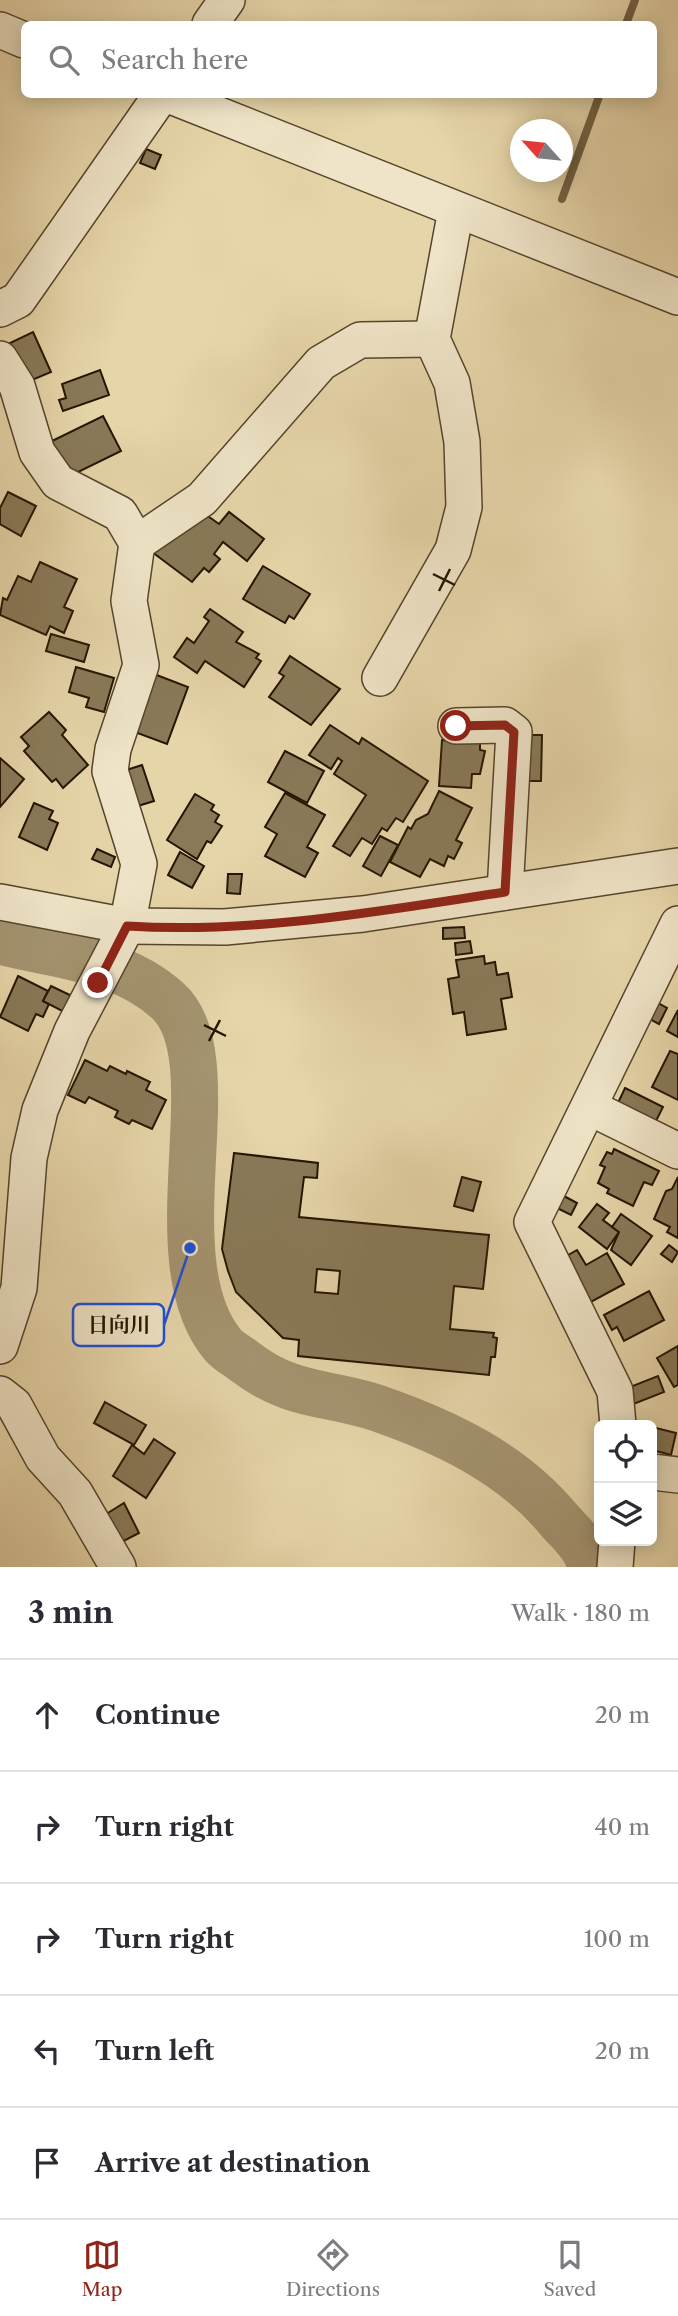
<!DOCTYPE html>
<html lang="en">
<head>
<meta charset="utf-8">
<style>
  :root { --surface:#fff; --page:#f7f7f7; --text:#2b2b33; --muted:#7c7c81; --line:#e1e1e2; --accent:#8f2418 }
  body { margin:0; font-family:"Libre Caslon Text","Noto Serif JP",serif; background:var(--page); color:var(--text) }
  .controls { position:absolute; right:21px; bottom:21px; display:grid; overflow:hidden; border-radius:10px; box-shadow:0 4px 18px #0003 }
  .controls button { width:63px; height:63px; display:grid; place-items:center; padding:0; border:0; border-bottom:2px solid var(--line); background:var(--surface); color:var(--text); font:35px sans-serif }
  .compass { position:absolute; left:510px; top:119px; width:63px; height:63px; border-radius:50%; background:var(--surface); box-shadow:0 4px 18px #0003; rotate:297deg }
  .stop { position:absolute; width:21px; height:21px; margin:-16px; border:5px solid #8f2418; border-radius:50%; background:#fff }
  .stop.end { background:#8f2418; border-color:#fff; box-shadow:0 2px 7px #0008 }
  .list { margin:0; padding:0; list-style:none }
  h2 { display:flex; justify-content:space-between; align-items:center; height:91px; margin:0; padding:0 28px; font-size:30px }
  h2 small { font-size:23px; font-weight:400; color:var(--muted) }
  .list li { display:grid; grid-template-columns:46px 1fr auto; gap:21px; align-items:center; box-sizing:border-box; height:112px; padding:0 28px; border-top:2px solid var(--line) }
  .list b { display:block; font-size:26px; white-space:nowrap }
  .list em { font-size:23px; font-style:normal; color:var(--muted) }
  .icon { flex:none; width:38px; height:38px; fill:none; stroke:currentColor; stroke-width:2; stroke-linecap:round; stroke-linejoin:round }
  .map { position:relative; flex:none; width:678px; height:1567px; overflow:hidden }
  .search { position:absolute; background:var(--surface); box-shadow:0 4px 18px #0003; left:21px; right:21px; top:21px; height:77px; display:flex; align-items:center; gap:18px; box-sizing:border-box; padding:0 24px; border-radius:10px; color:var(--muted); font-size:26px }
  .sheet { height:651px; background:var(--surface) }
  nav { display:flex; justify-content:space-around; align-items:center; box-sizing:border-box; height:98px; border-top:2px solid var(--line); background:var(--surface); font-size:19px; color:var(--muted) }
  nav a { display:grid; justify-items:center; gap:4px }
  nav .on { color:var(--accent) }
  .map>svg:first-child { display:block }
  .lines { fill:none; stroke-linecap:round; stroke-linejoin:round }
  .stream { stroke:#716144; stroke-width:8 }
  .river { stroke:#a49470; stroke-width:47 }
  .building { fill:#897958; stroke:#241501; stroke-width:2; fill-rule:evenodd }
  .minor-casing { stroke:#54452b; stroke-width:38 }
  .minor { stroke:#efe4c7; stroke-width:35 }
  .route { stroke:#8f2418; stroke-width:9 }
  .ticks { fill:none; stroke:#241501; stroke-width:2.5 }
  .leader { fill:none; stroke:#1d4ed8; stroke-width:2.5 }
  .callout-dot { fill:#1d4ed8; stroke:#efe4c7; stroke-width:2.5 }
  .callout { fill:#efe4c7; stroke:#1d4ed8; stroke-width:2.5 }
  .callout-label { font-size:21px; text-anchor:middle; font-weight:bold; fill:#241501 }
</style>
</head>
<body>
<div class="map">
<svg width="678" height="1567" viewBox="0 0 678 1567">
  <rect width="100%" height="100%" fill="#e6d5a9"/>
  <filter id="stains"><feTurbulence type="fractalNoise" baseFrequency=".00286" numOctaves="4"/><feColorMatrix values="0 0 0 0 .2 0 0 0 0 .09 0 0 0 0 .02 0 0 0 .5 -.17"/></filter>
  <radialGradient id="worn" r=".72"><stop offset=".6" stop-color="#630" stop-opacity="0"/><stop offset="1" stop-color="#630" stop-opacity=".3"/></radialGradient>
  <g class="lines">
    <g class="stream">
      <path d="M626,24L635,0"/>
      <path d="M562,199L600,94"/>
    </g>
    <path class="river" d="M0,941C58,956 120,958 167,1000C233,1057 150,1258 223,1345C229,1352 238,1356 244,1361C292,1398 325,1391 377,1408C446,1432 512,1463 559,1520C571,1534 589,1548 590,1567"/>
  </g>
  <g class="building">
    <path d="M146,149L161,155L155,169L140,163Z"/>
    <path d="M33,332L51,372L25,383L8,344Z"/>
    <path d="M100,370L109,395L63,411L59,400L66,398L62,384Z"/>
    <path d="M103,416L121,451L70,476L48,443Z"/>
    <path d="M8,492L36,506L21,536L0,524V508Z"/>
    <path d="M198,509L219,524L229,512L264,539L247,561L223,542L214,554L220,559L209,572L204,568L192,582L152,552Z"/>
    <path d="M40,562L77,579L64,607L73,611L64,633L50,626L46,635L0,615L3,598L7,600L18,576L31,582Z"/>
    <path d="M263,566L310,594L294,619L289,616L285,623L243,599Z"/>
    <path d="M210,609L243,632L236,642L259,654L256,658L261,661L244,687L205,661L197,673L174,657L187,638L194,643L209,621L204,617Z"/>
    <path d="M51,634L89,645L84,662L46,651Z"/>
    <path d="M290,656L340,689L311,725L269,697L284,676L279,673Z"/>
    <path d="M76,667L114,678L104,712L86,707L89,698L69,692Z"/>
    <path d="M154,674L188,687L167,744L132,731Z"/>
    <path d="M49,712L66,730L62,735L88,765L63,788L56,779L52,782L24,751L29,746L21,737Z"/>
    <path d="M330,725L359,744L362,738L428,781L403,822L396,818L387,831L382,828L372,844L362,838L350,856L333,846L366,795L334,774L342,761L338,758L331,769L309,755Z"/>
    <path d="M519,735H542L541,781H518Z"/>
    <path d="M442,740L480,743V750L485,751L480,774H472L471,788L439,786Z"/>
    <path d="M285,751L324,771L307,803L268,782Z"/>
    <path d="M0,758L24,779L0,807Z"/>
    <path d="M142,765L154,801L125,810L114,774Z"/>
    <path d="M439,791L472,808L456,840L462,843L454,859L448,856L444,866L430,859L420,877L390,862L408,827L411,829L416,820L428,814Z"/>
    <path d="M285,793L325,815L307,847L318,853L305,877L265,856L277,834L265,827Z"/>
    <path d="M195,794L214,805L211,810L219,815L215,822L222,826L211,843L207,841L197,859L167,840Z"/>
    <path d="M34,803L53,811L49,819L58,823L47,850L19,837Z"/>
    <path d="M380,836L398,845L381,876L363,866Z"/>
    <path d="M97,849L115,857L111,867L92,859Z"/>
    <path d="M180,852L204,866L192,888L168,875Z"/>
    <path d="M228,874H242L240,894L227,893Z"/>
    <path d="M464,927L465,938L443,939V928Z"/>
    <path d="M470,941L472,953L456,955L455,943Z"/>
    <path d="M484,956L485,964L495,962L497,975L508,973L512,997L501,999L506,1029L467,1035L464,1012L453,1014L448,979L459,977L456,960Z"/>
    <path d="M18,976L48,991L43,1001L49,1004L43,1017L36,1014L28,1031L0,1017Z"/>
    <path d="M51,986L74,997L66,1013L43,1001Z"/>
    <path d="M658,1003L667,1008L659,1024L650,1019Z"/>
    <path d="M678,1010V1037L667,1031Z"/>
    <path d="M670,1051L678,1054V1100L652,1087Z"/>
    <path d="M85,1060L107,1071L110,1066L126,1074L127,1071L150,1082L146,1090L166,1100L152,1129L132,1120L129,1124L115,1117L118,1111L89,1097L85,1103L68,1095Z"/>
    <path d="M625,1088L663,1107L655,1123L617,1105Z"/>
    <path d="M614,1149L659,1171L652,1185L644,1182L633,1206L607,1193L609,1189L598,1183L605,1167L600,1165L607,1152L612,1154Z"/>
    <path d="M234,1153L318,1163L317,1178L304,1177L299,1217L489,1235L483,1289L454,1286L450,1329L494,1333L493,1337L497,1338L495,1357H491L489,1375L298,1356L299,1340L283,1338L236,1292L228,1271L222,1249ZM317,1269L340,1271L338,1294L315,1292Z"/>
    <path d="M462,1177L481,1182L473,1211L454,1206Z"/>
    <path d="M678,1177V1238L667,1232L670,1227L654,1219L666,1191L672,1189Z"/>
    <path d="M562,1195L577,1203L571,1215L555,1207Z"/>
    <path d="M597,1204L609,1213L603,1220L619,1232L607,1249L579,1227Z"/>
    <path d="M621,1214L652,1236L631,1265L611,1250L619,1232L612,1227Z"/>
    <path d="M669,1245L678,1252L672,1262L661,1254Z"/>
    <path d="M577,1250L586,1265L607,1253L624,1284L589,1303L563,1258Z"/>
    <path d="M649,1291L664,1320L624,1341L617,1327L612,1330L604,1315Z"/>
    <path d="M678,1346V1385L674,1387L657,1358Z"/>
    <path d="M658,1376L664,1392L631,1405L625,1389Z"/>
    <path d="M105,1402L146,1425L134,1445L94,1423Z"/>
    <path d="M652,1427L676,1433L671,1455L652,1450Z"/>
    <path d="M154,1439L175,1453L146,1498L113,1476L132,1445L144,1454Z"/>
    <path d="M124,1503L139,1533L118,1544L103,1516Z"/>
  </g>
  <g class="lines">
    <defs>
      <g id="minor">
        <path d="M210,24L227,0"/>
        <path d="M0,30L24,40"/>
        <path d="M166,94L678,297"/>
        <path d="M0,309L18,300L162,94"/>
        <path d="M0,359L17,386L37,452L58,482L120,514L137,543L129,601L141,665L113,749L110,771L139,864L127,926L72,1031L40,1110L29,1158L19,1288L0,1346"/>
        <path d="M137,543L202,499L321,363L360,340L432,339"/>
        <path d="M380,678L453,550L464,507L462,442L452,383L432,339L456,210"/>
        <path d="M456,726L505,725L514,732L505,892"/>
        <path d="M0,902L127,926L225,927L363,914L678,866"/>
        <path d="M589,1107L678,1151"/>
        <path d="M0,1394L14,1405L43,1458L75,1493L118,1567"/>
        <path d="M618,1425L615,1391L532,1222L678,924"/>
        <path d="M652,1472L678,1475"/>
        <path d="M615,1567L617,1541"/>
      </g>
    </defs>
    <use href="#minor" class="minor-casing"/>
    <use href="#minor" class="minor"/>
  </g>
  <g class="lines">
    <path class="route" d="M98,983L127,926C253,934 380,911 505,892L514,732L505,725L456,726"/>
  </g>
  <path class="ticks" d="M433,574L455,585M439,591L450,569M204,1025L226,1036M209,1041L220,1020"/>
  <path class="leader" d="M190 1248L164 1325"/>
  <circle class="callout-dot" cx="190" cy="1248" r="7"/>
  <rect class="callout" x="73" y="1304" width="91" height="42" rx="7"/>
  <g class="callout-label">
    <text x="119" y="1332">日向川</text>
  </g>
  <rect width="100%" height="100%" filter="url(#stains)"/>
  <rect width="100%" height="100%" fill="url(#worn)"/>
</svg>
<div class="controls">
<button><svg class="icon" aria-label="locate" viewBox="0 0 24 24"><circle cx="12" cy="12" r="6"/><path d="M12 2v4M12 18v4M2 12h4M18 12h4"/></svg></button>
<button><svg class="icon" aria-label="layers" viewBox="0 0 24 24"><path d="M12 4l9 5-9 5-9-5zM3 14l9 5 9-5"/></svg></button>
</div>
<svg class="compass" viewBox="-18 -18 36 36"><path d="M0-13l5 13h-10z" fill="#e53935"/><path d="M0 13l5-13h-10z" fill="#7c7c81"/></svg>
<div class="stop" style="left:456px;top:726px"></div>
<div class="stop end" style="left:98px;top:983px"></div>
<div class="search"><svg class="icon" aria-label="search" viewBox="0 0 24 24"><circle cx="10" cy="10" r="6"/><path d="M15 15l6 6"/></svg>Search here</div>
</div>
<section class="sheet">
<h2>3 min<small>Walk · 180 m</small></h2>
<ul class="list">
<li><svg class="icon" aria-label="ahead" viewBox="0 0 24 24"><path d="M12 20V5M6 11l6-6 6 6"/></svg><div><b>Continue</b></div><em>20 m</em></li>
<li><svg class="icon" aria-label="right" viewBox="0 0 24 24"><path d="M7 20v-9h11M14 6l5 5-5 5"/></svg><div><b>Turn right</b></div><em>40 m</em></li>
<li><svg class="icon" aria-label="right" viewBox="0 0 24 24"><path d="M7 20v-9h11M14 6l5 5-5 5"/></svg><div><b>Turn right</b></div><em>100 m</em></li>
<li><svg class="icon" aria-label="left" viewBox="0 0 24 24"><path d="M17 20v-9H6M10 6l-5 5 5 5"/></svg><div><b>Turn left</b></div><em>20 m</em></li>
<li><svg class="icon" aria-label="arrive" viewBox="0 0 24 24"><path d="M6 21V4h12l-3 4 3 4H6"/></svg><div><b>Arrive at destination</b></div></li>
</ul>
</section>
<nav>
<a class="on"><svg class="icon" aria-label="map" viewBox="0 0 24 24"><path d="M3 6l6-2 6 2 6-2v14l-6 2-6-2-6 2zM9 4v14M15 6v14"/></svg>Map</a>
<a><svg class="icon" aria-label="directions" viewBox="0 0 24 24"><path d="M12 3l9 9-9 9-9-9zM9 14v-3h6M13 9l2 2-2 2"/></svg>Directions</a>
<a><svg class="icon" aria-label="saved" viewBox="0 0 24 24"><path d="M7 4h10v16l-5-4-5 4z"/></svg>Saved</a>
</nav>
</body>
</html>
